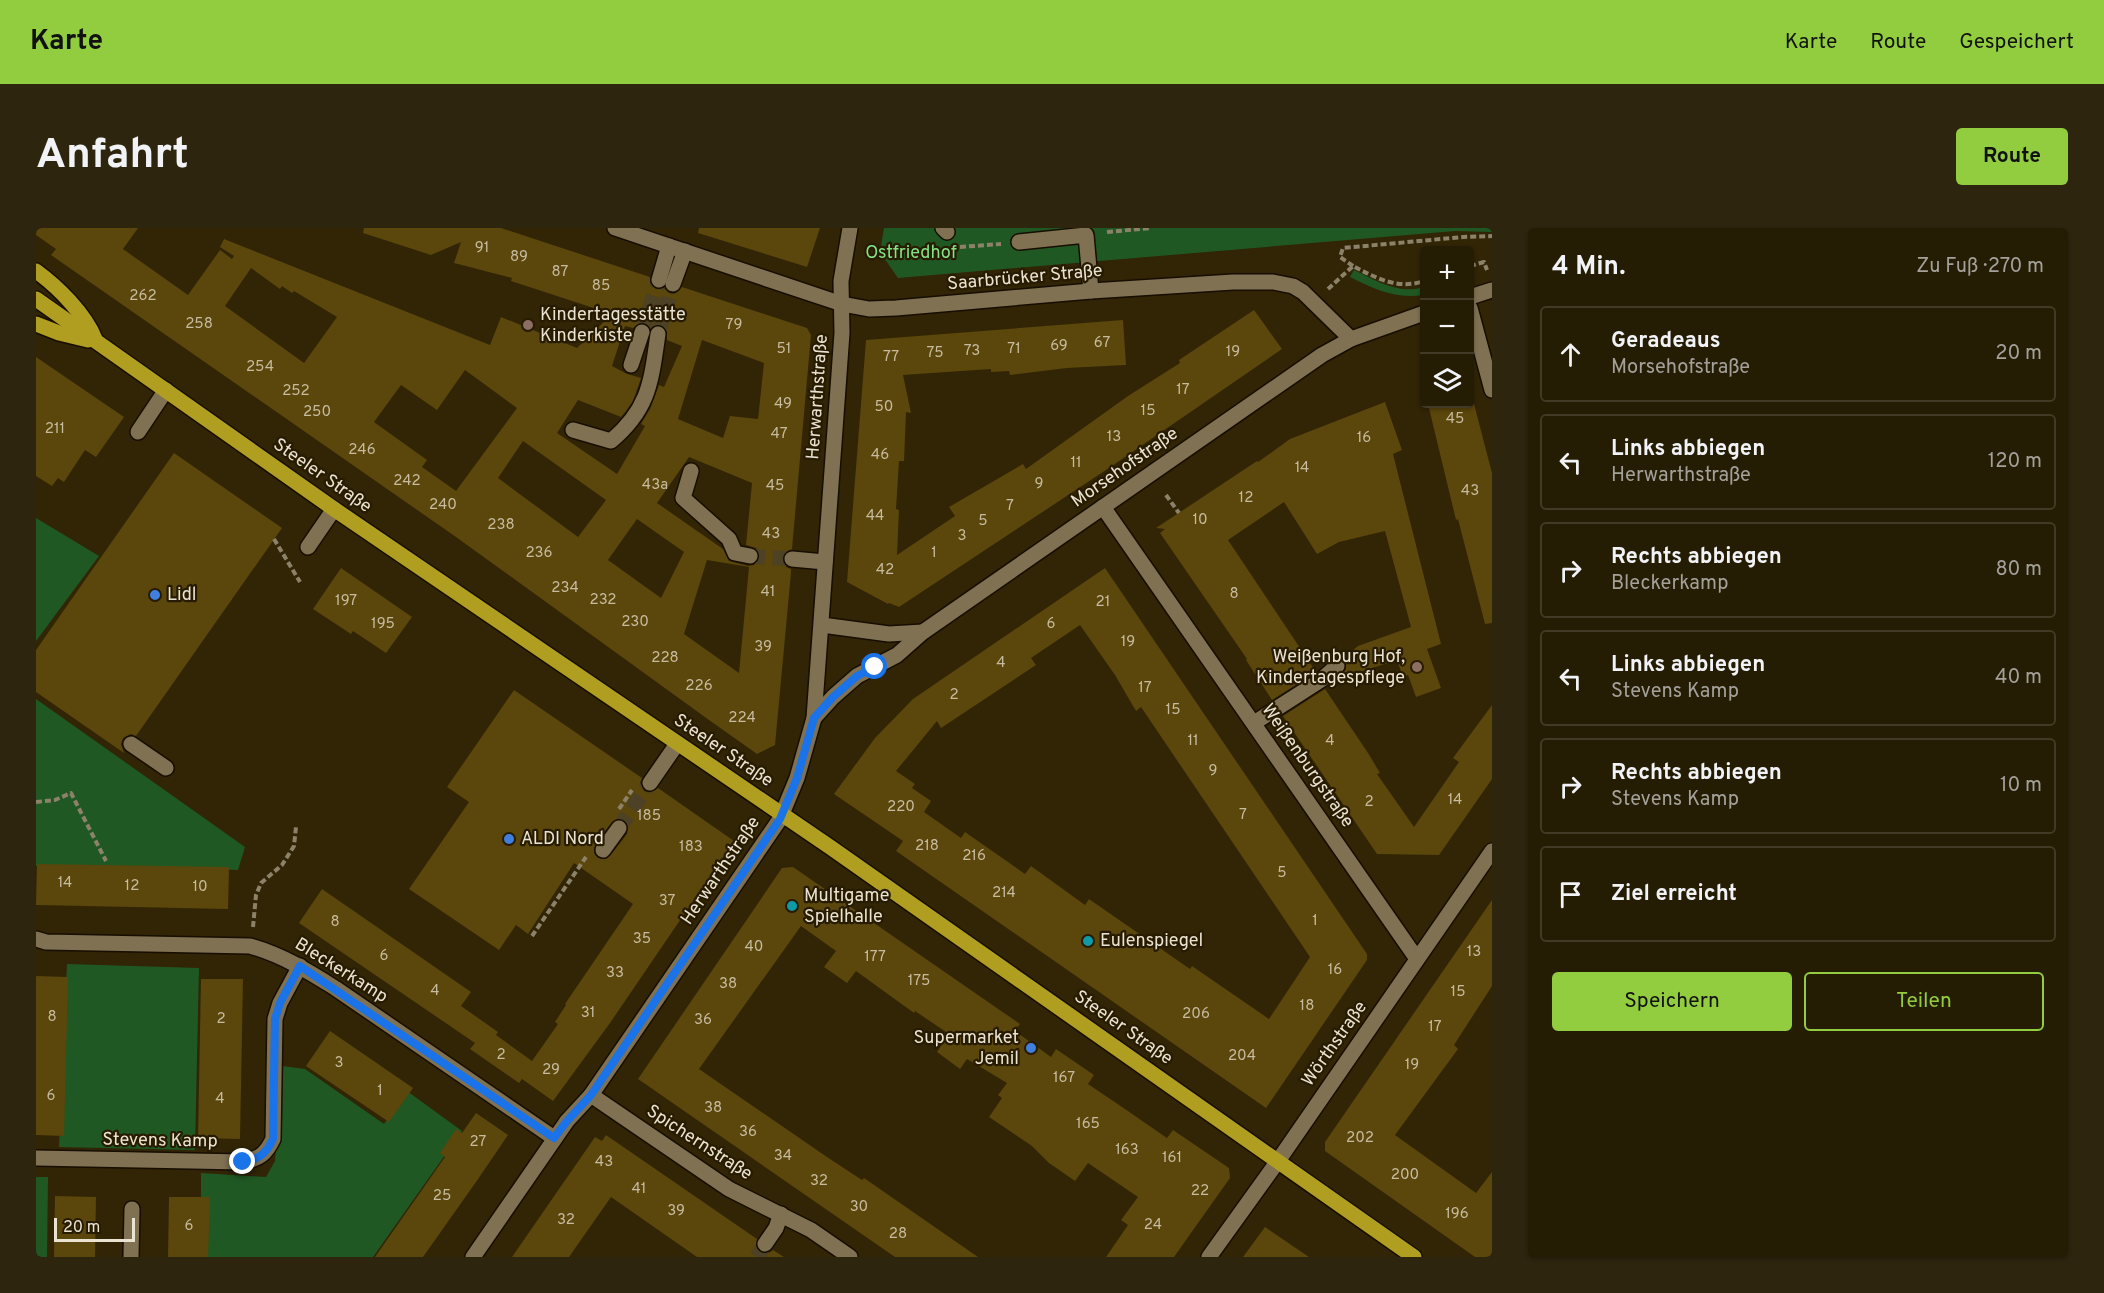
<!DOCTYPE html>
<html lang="de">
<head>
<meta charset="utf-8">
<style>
  :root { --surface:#251c04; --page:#2d250e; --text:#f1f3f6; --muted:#a3a19a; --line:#423a26; --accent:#91cd3f }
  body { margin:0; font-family:Overpass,sans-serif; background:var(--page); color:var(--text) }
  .controls { position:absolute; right:18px; top:18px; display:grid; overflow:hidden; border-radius:6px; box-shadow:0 2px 4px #0004 }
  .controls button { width:54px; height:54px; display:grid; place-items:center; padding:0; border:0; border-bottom:2px solid var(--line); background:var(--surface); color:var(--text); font:30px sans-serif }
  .scale { position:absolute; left:18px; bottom:15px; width:81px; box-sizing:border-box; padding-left:6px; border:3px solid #ebe3d2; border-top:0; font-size:16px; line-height:21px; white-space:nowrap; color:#ebe3d2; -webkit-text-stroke:4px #271b00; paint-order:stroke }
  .stop { position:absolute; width:18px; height:18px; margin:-14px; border:4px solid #1a73e8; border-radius:50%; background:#fff }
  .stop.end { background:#1a73e8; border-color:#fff; box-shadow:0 2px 6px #0008 }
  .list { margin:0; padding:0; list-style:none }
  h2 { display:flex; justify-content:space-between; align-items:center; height:78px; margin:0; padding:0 24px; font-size:26px }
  h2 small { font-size:20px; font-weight:400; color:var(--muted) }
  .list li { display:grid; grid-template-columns:39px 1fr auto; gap:18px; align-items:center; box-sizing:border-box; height:96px; margin:0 12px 12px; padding:0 12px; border:2px solid var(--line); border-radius:6px }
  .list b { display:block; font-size:22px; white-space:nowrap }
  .list p { margin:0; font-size:20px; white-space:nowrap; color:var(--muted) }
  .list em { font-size:20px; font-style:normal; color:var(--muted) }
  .actions { display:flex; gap:12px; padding:18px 24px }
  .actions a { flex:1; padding:14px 0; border:2px solid var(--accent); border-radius:6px; text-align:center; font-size:21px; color:var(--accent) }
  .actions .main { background:var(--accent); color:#111 }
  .icon { flex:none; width:33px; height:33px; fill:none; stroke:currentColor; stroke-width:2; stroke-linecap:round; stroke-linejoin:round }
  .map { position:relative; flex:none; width:1456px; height:1029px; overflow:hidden; border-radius:6px }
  header { display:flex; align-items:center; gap:36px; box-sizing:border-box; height:84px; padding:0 30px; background:var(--accent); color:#111 }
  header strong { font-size:28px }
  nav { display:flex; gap:33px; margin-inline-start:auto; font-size:21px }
  .intro { display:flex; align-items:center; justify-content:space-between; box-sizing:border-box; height:144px; padding:0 36px }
  h1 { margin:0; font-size:42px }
  .button { padding:15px 27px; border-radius:6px; background:var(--accent); color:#111; font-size:21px; font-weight:700 }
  main { display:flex; gap:36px; padding:0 36px }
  aside { flex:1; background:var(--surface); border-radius:6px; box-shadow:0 2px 4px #0004 }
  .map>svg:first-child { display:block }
  .green { fill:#1f5823 }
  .building { fill:#5b460b; fill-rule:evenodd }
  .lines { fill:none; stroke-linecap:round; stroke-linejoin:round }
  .minor-tunnel { stroke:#4d4225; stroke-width:15; stroke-dasharray:15 8; stroke-linecap:butt }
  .minor-casing { stroke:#170e00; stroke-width:18 }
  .major-casing { stroke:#170e00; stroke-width:18 }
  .path { stroke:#8c826a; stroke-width:4; stroke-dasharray:6 3; stroke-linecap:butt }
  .minor { stroke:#7f7152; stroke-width:15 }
  .major { stroke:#b09e21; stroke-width:15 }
  .route { stroke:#1a73e8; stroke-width:8 }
  .education-dot { fill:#8d6e63; stroke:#271b00; stroke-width:2 }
  .shop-dot { fill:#3f7fe0; stroke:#271b00; stroke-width:2 }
  .culture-dot { fill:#0f9aa8; stroke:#271b00; stroke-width:2 }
  .labels { text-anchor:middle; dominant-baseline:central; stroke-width:4.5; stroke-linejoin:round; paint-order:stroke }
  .number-label { font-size:15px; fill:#c7bca0 }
  .park-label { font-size:18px; fill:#83e486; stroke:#271b00 }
  .street-label { font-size:18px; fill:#ebe3d2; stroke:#271b00 }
  .poi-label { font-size:18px; fill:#ebe3d2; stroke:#271b00; text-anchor:start }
</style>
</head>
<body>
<header>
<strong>Karte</strong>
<nav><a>Karte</a><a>Route</a><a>Gespeichert</a></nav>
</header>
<div class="intro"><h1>Anfahrt</h1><a class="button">Route</a></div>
<main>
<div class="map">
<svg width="1456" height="1029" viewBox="0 0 1456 1029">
  <rect width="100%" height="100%" fill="#312506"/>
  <g class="green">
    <path d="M848,0H1456V4L1419,3L862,50L844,24Z"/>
    <path d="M1318,42C1341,53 1363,67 1388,59V67C1359,71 1340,62 1314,49Z"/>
    <path d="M0,290L63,328L0,413Z"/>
    <path d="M0,471L209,619L202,642L0,638Z"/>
    <path d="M31,736L163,740L159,922L23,919Z"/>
    <path d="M246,838L269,841L348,896L371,863L426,903L337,1029H165V945L230,949L239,933Z"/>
    <path d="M0,949H12L11,1029H0Z"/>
  </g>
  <g class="building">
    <path d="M0,0H102L87,21L152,67L184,22L196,31L198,28L184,19L188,11L454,117L465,89L541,120L576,86L475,53L476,50L418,35L425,14L395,27L327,5L328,0H465L614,49V55L620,61L628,60L633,65L638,66L646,59L771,100L775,107L756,321L748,325L746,331L750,339L755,341V345L739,517L721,526L673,492L420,309L15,27L20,21L0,7ZM215,40L244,61L246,58L256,65L258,63L301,89L268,135L189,78ZM603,95H610L615,100L619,97L628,98L631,103V112L646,118L628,159L623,157L614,181L605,196L609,198L581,246L521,205L542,172L585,189L590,183L597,173L605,150L591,146L576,138L589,98L597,100ZM666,112L728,135L722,191L694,188L687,210L642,191ZM429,142L481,180L420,263L386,239L391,232L338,194L365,157L401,182ZM487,213L570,272L542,309L462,250ZM653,229L716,255L710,317L720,320L723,324V330L718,337L712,338L693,333L687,321L621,275ZM601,291L648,324L625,370L572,332ZM671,332L713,339L703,445L648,406Z"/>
    <path d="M663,0H784L771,39L662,5Z"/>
    <path d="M1218,82L1246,121L1073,240L863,379L853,375L852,376L811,354L830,112L1087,92L1090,137L1031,140L974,147L973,143L955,144V141L867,147L875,185L870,184L868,233H863L860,281L863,282L861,327L919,288L913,279L987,236L990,241L1092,168L1144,135L1143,132Z"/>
    <path d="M0,129L88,189L60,229L49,222L28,254L22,250L16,258L0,248Z"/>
    <path d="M1349,174L1366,222L1357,226L1405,416L1391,421L1405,460L1380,469L1372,447L1367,449L1361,432L1300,452L1310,441V436L1307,430L1322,418L1375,399L1349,303L1303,314L1281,326L1248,274L1192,312L1280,444L1236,472L1210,432L1211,431L1124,305L1129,301L1120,300L1221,233L1222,234L1254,211Z"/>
    <path d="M1392,176H1438L1456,245V395L1449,396L1422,291L1420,292Z"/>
    <path d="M138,225L246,300L100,508L95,506L87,510L85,516L88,525L0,464V422Z"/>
    <path d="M305,340L376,389L350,425L317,403L315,406L277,381Z"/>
    <path d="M1069,340L1331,726V732L1230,880L860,623L867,613L798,566L839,510L877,471ZM1044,397L1079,447L1100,483L1105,479L1274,729L1233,791L1156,738L1154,741L1053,671L1049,677L995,638L989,646L929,604L925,610L888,584L895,573L876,560L879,556L860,543L901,493L905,500L1000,437L995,430Z"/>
    <path d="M1289,461L1332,525L1344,545L1341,546L1378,599L1423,534L1417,530L1456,477V551L1403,627L1341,626L1247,488Z"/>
    <path d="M478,462L606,550L604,555L608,563L614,565L622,560L698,613L574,795L517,873L486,851L483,855L434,821L439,815L263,695L286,661L435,764L425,778L462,804L460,807L496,833L522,796L519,794L530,777L529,776L597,676L538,635L492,706L480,697L463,722L373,661L433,574L411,559ZM585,590L592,597L591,606L574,628L570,631L562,630L558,625L559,616L576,594Z"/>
    <path d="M1,636L193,639L192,681L0,677Z"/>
    <path d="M757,639L984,796L979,803L1015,829L1020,821L1058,847L1052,856L1089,881L1131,910L1137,902L1193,940L1194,950L1138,1029H1070L1092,997L1085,992L1102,969L1052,935L1039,953L1013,935L996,918L953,889L966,870L962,867L971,855L931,831L924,841L901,824L913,806L879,783L878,785L820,743L811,755L788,739L800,723L765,698L663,841L791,929L826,952L828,950L942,1029H859L602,851L746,640Z"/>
    <path d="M1456,672V758L1418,817L1422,821L1359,907L1440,965L1456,944V1029H1439L1289,923V914Z"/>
    <path d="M0,748L32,749L28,908L0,907Z"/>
    <path d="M165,751H207L204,911L162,910Z"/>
    <path d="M294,803L377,860L353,894L270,838Z"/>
    <path d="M440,885L472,907L440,954L387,1029H339L409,929L404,925L420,901L426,905Z"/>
    <path d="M570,907L721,1011L720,1020L724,1024L733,1025L737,1022L748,1029H661L575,969L533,1029H476L559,909L566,913Z"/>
    <path d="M19,968L60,969L59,1029H18Z"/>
    <path d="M133,969H174L172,1029H132Z"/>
    <path d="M1229,999L1273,1029H1207Z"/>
  </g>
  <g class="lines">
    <g class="minor-tunnel">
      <path d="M606,104L623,52"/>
      <path d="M622,106L637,56"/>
      <path d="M714,328L756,331"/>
      <path d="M583,600L614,555"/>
      <path d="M721,1029L729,1016"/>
    </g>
    <defs>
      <g id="minor">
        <path d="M579,0L806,76L833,81L860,80L1055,63L1197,54H1237L1257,58L1267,64L1315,111"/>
        <path d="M907,0L911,4"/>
        <path d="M983,14L1050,7L1055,63"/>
        <path d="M623,52L633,18"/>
        <path d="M637,56L649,23"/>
        <path d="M1434,69L1456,62"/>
        <path d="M1434,80L1456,162"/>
        <path d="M595,137L606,104"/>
        <path d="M537,202L575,213C614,180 615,153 622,106"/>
        <path d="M102,204L130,162"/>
        <path d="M655,243L647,270L693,311L699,325L714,328"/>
        <path d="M1067,279L1381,731"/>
        <path d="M272,319L298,281"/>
        <path d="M756,331L789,334"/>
        <path d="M786,397L853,406L887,404"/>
        <path d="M778,490L797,469L821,448L861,427L887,404L1286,127L1315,111L1388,85"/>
        <path d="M1218,495L1285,452L1301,438"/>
        <path d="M95,516L130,540"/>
        <path d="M614,555L641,516"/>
        <path d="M567,622L583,600"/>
        <path d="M0,711L10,714L214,718C246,727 272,743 299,760L518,910"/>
        <path d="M555,867L693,961L775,1002L814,1029"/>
        <path d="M0,930L207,934C223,931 230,926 237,911L239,791L244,775L264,738"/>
        <path d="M729,1016L740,1000L745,986"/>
        <path d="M95,1029L96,981"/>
        <path d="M437,1029L531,893L555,867L744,591L761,550L778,490L806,105L805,53L814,0"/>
        <path d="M1173,1029L1242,933L1456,623"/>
      </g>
      <g id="major">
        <path d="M0,43C22,59 49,86 59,111"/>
        <path d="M0,71L298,281L794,619L1378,1029"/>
        <path d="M0,96L23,105L52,112"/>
      </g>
    </defs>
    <use href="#minor" class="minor-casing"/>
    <use href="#major" class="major-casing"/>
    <g class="path">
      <path d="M1071,4L1115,0"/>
      <path d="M924,19L965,16"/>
      <path d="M1317,38L1304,29L1307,20L1427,9L1456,8"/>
      <path d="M1434,38L1448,34L1451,42"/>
      <path d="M1292,61L1317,38C1340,50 1362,62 1388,53"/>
      <path d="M1130,267L1143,285"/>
      <path d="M238,311L264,354"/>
      <path d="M0,574L19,572L35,565L70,633"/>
      <path d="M583,581L596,562"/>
      <path d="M217,699L220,667L225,655L246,637L258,618L260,599"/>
      <path d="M496,708L550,629"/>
    </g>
    <use href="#minor" class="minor"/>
    <use href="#major" class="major"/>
  </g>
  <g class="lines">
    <path class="route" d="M207,934C223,931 230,926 237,911L239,791L244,775L264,738L518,910L531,893L555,867L744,591L761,550L778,490L797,469L821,448L839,439"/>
  </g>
  <g class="education-dot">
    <circle cx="492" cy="97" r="6"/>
    <circle cx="1381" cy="439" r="6"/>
  </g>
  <g class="shop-dot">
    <circle cx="119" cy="367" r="6"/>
    <circle cx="473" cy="611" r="6"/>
    <circle cx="995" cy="820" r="6"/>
  </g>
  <g class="culture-dot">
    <circle cx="756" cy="678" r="6"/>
    <circle cx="1052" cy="713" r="6"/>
  </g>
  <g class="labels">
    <g class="number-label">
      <text x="446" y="20">91</text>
      <text x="483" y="29">89</text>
      <text x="524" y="44">87</text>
      <text x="565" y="58">85</text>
      <text x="107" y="68">262</text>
      <text x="163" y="96">258</text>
      <text x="698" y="97">79</text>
      <text x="1066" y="115">67</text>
      <text x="1023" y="118">69</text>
      <text x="748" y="121">51</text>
      <text x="978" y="121">71</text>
      <text x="936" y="123">73</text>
      <text x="1197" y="124">19</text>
      <text x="899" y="125">75</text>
      <text x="855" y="129">77</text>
      <text x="224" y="139">254</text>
      <text x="1147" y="162">17</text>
      <text x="260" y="163">252</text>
      <text x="747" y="176">49</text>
      <text x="848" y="179">50</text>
      <text x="1112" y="183">15</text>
      <text x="281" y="184">250</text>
      <text x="1419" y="191">45</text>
      <text x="19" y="201">211</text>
      <text x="743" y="206">47</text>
      <text x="1078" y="209">13</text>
      <text x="1328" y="210">16</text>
      <text x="326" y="222">246</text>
      <text x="844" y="227">46</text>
      <text x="1040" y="235">11</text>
      <text x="1266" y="240">14</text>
      <text x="371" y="253">242</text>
      <text x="1003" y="256">9</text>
      <text x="619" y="257">43a</text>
      <text x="739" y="258">45</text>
      <text x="1434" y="263">43</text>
      <text x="1210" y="270">12</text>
      <text x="407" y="277">240</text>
      <text x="974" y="278">7</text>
      <text x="839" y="288">44</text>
      <text x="1164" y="292">10</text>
      <text x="947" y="293">5</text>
      <text x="465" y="297">238</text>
      <text x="735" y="306">43</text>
      <text x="926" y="308">3</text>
      <text x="503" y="325">236</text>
      <text x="898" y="325">1</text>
      <text x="849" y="342">42</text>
      <text x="529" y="360">234</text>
      <text x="732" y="364">41</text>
      <text x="1198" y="366">8</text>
      <text x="567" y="372">232</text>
      <text x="310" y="373">197</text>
      <text x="1067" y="374">21</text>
      <text x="599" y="394">230</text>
      <text x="347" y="396">195</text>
      <text x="1015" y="396">6</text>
      <text x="1092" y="414">19</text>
      <text x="727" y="419">39</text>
      <text x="629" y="430">228</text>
      <text x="965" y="435">4</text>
      <text x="663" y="458">226</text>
      <text x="1109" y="460">17</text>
      <text x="918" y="467">2</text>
      <text x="1137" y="482">15</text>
      <text x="706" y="490">224</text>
      <text x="1157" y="513">11</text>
      <text x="1294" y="513">4</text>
      <text x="1177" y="543">9</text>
      <text x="1419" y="572">14</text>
      <text x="1333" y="574">2</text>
      <text x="865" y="579">220</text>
      <text x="1207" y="587">7</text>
      <text x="613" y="588">185</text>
      <text x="891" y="618">218</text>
      <text x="655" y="619">183</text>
      <text x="938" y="628">216</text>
      <text x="1246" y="645">5</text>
      <text x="29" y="655">14</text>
      <text x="96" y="658">12</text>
      <text x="164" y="659">10</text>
      <text x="968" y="665">214</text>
      <text x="631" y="673">37</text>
      <text x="1279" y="693">1</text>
      <text x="299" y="694">8</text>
      <text x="606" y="711">35</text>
      <text x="718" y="719">40</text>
      <text x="1438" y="724">13</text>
      <text x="348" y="728">6</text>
      <text x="839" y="729">177</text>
      <text x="1299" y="742">16</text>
      <text x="579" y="745">33</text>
      <text x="883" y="753">175</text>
      <text x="692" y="756">38</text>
      <text x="399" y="763">4</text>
      <text x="1422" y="764">15</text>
      <text x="1271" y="778">18</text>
      <text x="552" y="785">31</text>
      <text x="1160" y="786">206</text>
      <text x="16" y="789">8</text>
      <text x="185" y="791">2</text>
      <text x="667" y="792">36</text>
      <text x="1399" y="799">17</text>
      <text x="465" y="827">2</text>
      <text x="1206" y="828">204</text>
      <text x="303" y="835">3</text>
      <text x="1376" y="837">19</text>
      <text x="515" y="842">29</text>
      <text x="1028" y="850">167</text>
      <text x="344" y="863">1</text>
      <text x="15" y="868">6</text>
      <text x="184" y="871">4</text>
      <text x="677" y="880">38</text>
      <text x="1052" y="896">165</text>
      <text x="712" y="904">36</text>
      <text x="1324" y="910">202</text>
      <text x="442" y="914">27</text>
      <text x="1091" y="922">163</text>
      <text x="747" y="928">34</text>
      <text x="1136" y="930">161</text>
      <text x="568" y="934">43</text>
      <text x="1369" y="947">200</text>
      <text x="783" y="953">32</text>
      <text x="603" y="961">41</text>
      <text x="1164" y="963">22</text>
      <text x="406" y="968">25</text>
      <text x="823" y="979">30</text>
      <text x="640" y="983">39</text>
      <text x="1421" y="986">196</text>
      <text x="530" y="992">32</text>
      <text x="1117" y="997">24</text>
      <text x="153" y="998">6</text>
      <text x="862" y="1006">28</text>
    </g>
    <g class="park-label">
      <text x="875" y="25">Ostfriedhof</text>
    </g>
    <g class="street-label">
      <text transform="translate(989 50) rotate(-5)">Saarbrücker Straße</text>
      <text transform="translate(782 169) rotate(-86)">Herwarthstraße</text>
      <text transform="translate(1089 240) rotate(-35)">Morsehofstraße</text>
      <text transform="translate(286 248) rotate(35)">Steeler Straße</text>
      <text transform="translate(687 523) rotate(34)">Steeler Straße</text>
      <text transform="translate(1271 538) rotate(55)">Weißenburgstraße</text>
      <text transform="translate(685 643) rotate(-56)">Herwarthstraße</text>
      <text transform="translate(305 743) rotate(32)">Bleckerkamp</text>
      <text transform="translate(1087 800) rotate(35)">Steeler Straße</text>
      <text transform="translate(1299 816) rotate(-55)">Wörthstraße</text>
      <text transform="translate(124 913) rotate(1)">Stevens Kamp</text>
      <text transform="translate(663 915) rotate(33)">Spichernstraße</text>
    </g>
    <g class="poi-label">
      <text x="504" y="87">Kindertagesstätte<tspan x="504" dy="21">Kinderkiste</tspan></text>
      <text x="131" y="367">Lidl</text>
      <text x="1369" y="429" text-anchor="end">Weißenburg Hof,<tspan x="1369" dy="21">Kindertagespflege</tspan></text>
      <text x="485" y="611">ALDI Nord</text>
      <text x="768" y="668">Multigame<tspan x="768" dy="21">Spielhalle</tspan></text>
      <text x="1064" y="713">Eulenspiegel</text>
      <text x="983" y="810" text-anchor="end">Supermarket<tspan x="983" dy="21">Jemil</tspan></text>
    </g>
  </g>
</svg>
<div class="controls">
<button>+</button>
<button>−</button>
<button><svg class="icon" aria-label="layers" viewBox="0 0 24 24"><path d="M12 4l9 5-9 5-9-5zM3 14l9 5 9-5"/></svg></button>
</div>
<div class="scale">20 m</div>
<div class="stop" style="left:839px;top:439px"></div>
<div class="stop end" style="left:207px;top:934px"></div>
</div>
<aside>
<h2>4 Min.<small>Zu Fuß · 270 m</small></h2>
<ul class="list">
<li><svg class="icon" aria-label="ahead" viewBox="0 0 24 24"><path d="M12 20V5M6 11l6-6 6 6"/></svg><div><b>Geradeaus</b><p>Morsehofstraße</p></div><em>20 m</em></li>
<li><svg class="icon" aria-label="left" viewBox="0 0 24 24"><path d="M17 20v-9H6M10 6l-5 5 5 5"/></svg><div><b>Links abbiegen</b><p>Herwarthstraße</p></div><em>120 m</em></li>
<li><svg class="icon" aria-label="right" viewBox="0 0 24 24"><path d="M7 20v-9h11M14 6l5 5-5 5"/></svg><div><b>Rechts abbiegen</b><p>Bleckerkamp</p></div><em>80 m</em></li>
<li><svg class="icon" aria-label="left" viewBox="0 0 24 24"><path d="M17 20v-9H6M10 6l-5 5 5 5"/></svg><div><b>Links abbiegen</b><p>Stevens Kamp</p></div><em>40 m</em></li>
<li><svg class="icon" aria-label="right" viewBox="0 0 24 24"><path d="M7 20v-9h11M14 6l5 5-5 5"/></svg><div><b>Rechts abbiegen</b><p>Stevens Kamp</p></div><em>10 m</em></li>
<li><svg class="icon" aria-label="arrive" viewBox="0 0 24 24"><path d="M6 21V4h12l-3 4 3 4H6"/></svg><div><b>Ziel erreicht</b></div></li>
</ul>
<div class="actions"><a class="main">Speichern</a><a>Teilen</a></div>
</aside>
</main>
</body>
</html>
